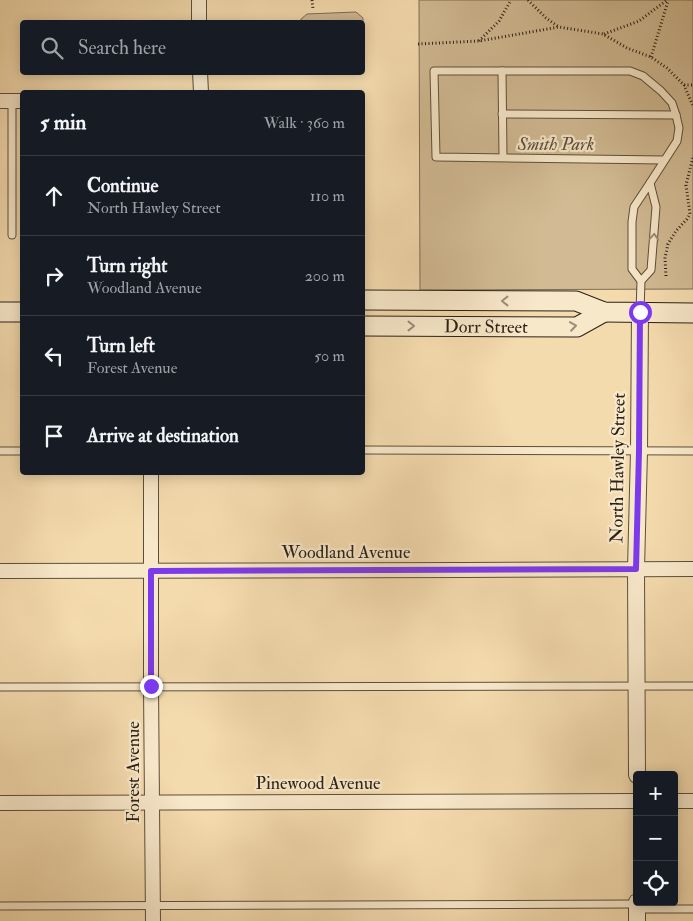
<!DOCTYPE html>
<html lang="en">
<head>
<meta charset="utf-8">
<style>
  :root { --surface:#171b24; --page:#242831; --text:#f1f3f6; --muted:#9ea1a6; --line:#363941 }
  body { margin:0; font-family:"IM FELL Double Pica",serif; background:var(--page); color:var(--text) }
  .controls { position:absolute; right:15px; bottom:15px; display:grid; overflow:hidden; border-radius:5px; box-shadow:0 2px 12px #0003 }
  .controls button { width:45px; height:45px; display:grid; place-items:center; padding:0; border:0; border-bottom:1px solid var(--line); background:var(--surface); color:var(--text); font:25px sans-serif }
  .stop { position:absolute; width:15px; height:15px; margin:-11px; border:4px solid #7c3aed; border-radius:50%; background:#fff }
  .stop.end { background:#7c3aed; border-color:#fff; box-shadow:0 1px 5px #0008 }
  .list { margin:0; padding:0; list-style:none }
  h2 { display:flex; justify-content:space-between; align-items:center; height:65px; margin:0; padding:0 20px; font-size:21px }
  h2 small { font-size:16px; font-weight:400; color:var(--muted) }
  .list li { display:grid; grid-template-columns:32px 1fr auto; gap:15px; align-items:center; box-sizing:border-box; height:80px; padding:0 20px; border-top:1px solid var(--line) }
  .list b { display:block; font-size:19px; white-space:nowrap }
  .list p { margin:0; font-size:16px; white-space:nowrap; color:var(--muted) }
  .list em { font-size:16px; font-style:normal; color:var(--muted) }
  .icon { flex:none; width:28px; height:28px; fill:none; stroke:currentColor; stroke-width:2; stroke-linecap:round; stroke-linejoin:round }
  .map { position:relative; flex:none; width:693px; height:921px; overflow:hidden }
  .search { position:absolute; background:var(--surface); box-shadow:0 2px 12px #0003; left:20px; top:20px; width:345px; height:55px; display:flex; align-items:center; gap:12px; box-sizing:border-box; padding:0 18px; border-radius:5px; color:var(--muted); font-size:19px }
  .panel { position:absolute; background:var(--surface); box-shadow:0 2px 12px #0003; left:20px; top:90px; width:345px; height:385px; border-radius:5px }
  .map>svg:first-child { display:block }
  .green { fill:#d2bb94; stroke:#7e6e55 }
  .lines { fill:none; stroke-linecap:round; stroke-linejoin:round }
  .service-casing { stroke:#5c4f3c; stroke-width:9 }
  .minor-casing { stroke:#5c4f3c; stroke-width:16 }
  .tertiary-casing { stroke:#5c4f3c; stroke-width:18 }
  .secondary-casing { stroke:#2a2016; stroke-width:21 }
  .path { stroke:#2a2016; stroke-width:3; stroke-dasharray:1 2.5; stroke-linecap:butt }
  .service { stroke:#f8e8ca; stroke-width:7 }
  .minor { stroke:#f8e8ca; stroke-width:14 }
  .tertiary { stroke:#f8e8ca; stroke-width:16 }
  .secondary { stroke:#f8e8ca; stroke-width:19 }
  .oneway { stroke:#9b8e79 }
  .route { stroke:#7c3aed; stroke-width:6 }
  .labels { text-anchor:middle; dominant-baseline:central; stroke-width:4.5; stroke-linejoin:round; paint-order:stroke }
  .park-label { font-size:18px; font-style:italic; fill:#5c4e3c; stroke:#f8e8ca }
  .street-label { font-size:18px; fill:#2a2016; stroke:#f8e8ca }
</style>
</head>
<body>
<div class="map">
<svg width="693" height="921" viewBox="0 0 693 921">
  <rect width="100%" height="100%" fill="#f4dbae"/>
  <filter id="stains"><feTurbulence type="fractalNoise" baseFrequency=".004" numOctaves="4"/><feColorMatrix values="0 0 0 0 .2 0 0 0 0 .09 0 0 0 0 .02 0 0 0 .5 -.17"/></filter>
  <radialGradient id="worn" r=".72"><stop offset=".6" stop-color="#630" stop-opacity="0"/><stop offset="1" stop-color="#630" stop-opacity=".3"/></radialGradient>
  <g class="green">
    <path d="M419,0H693V289L420,290Z"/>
    <path d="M356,12L363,18V35L362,22H301V19L307,14Z"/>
  </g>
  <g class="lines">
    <defs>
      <g id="service">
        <path d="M502,71L503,157"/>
        <path d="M502,114L676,115"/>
        <path d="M650,183L677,141L679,128L676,115L672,103L661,91L643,76L630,71H434L436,157L664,160"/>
        <path d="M12,235V101"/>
        <path d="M640,312L641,281L632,269V222L634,207L650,183L656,207L651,270L641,281"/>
        <path d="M362,450L693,451"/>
        <path d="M0,451H22"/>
        <path d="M0,687L693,686"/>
        <path d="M0,906L637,904"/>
        <path d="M637,909H693"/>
      </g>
      <g id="minor">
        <path d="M199,0V22"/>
        <path d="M200,72L201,92"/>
        <path d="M0,101H22"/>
        <path d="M151,472V686L153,921"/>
        <path d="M0,571L463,570L693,569"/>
        <path d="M674,801H693"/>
        <path d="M0,803L637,801"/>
      </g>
      <g id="tertiary">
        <path d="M637,775L636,569L639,451L640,312"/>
        <path d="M637,902V921"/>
      </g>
      <g id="secondary">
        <path d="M362,300L576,301L604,312L693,313"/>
        <path d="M0,312H22"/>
        <path id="s1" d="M362,326L577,327L604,312"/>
      </g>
    </defs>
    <use href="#service" class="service-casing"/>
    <use href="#minor" class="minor-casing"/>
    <use href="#tertiary" class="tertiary-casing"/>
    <use href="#secondary" class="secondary-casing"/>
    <g class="path">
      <path d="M312,0L313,9"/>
      <path d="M528,0L546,18L559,27"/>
      <path d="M604,34L639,21L667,0"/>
      <path d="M479,41L499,21L511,0"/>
      <path d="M418,44L479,41L559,27L603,34L627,48L651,57L667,68L684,85L693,106"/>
      <path d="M651,57L668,1"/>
      <path d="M684,85H693"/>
      <path d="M666,276L665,258L668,244L676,231L687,219L690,214L686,185L693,157"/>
    </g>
    <use href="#service" class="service"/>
    <use href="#minor" class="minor"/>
    <use href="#tertiary" class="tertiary"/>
    <use href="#secondary" class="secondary"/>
  </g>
  <defs><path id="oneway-chevron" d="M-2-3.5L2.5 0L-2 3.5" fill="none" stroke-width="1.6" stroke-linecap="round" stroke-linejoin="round" transform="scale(1.25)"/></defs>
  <g class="oneway">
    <use href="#oneway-chevron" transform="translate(654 237) rotate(-86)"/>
    <use href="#oneway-chevron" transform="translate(505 301) rotate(-180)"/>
    <use href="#oneway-chevron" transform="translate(411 326)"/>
    <use href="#oneway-chevron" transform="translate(573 326) rotate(-8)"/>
  </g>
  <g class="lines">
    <path class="route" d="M151,686V571L636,569L639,451L640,312"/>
  </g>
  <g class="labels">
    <g class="park-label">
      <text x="556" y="144">Smith Park</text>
    </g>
    <g class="street-label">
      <text stroke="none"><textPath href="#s1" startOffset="124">Dorr Street</textPath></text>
      <text transform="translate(618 468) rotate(-89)">North Hawley Street</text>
      <text x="346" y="552">Woodland Avenue</text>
      <text transform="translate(133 772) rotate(-90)">Forest Avenue</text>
      <text x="318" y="783">Pinewood Avenue</text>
    </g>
  </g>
  <rect width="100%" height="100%" filter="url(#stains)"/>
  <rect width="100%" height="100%" fill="url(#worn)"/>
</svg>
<div class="controls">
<button>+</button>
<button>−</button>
<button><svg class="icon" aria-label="locate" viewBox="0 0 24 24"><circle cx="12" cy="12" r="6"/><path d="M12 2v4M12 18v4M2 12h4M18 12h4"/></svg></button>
</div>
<div class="stop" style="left:640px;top:312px"></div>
<div class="stop end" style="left:151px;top:686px"></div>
<div class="search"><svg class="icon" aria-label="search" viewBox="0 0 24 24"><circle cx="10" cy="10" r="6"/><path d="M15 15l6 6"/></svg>Search here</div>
<section class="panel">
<h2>5 min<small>Walk · 360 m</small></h2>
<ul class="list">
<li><svg class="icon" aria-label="ahead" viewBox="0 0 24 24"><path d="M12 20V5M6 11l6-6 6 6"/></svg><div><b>Continue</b><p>North Hawley Street</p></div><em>110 m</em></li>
<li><svg class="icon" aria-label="right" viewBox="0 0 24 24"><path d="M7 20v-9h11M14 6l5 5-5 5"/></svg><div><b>Turn right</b><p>Woodland Avenue</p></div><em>200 m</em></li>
<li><svg class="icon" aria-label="left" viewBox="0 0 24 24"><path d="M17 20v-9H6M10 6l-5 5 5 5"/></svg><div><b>Turn left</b><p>Forest Avenue</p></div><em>50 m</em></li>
<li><svg class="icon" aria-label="arrive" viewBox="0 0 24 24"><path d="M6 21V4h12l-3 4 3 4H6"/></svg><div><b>Arrive at destination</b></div></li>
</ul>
</section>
</div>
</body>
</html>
